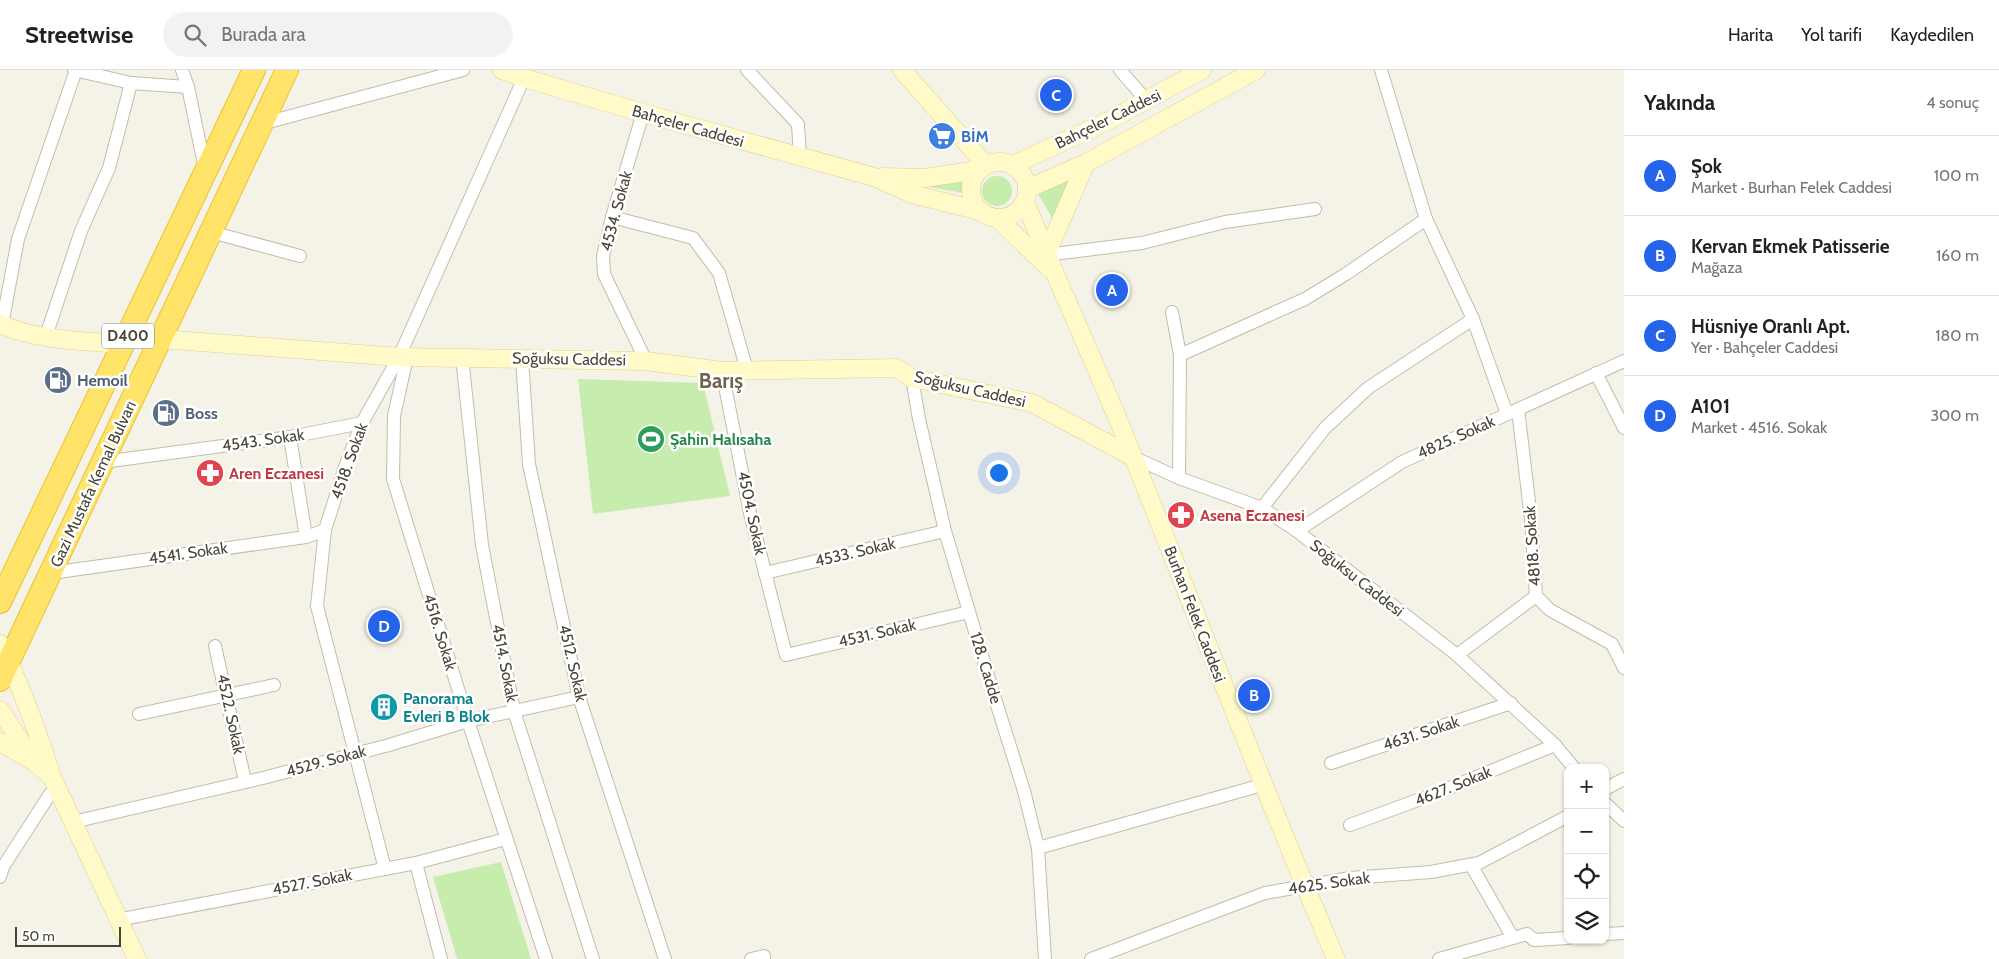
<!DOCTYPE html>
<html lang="tr">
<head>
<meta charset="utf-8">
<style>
  :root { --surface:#fff; --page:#f2f2f2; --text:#222; --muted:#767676; --line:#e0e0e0; --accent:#2563eb }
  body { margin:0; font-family:Cabin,sans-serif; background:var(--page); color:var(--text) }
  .controls { position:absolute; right:15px; bottom:15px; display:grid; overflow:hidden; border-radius:10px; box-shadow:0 1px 4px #0004 }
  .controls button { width:45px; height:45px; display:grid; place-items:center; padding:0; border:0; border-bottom:1px solid var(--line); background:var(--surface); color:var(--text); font:25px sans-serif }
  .scale { position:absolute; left:15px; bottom:12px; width:106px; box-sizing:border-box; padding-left:5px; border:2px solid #494536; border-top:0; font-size:14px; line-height:18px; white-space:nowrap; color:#494536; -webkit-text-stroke:4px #fff; paint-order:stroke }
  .you { position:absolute; left:998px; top:402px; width:18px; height:18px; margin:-12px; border:4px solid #fff; border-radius:50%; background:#1a73e8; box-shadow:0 0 0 8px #1a73e833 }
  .badge { display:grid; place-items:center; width:32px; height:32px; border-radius:50%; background:var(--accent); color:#fff; font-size:16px; font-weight:700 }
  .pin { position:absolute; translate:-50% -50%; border:2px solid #fff; box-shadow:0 1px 5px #0006 }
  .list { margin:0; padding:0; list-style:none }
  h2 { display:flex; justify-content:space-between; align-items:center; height:65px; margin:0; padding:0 20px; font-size:21px }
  h2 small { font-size:16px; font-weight:400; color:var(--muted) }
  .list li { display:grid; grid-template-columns:32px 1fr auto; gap:15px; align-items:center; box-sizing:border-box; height:80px; padding:0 20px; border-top:1px solid var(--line) }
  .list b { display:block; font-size:19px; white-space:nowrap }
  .list p { margin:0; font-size:16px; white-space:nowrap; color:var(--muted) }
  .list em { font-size:16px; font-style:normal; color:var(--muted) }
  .icon { flex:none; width:28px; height:28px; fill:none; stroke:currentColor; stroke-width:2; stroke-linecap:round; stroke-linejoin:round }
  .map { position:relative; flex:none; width:1624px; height:889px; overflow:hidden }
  header { display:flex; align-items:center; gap:30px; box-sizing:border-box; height:70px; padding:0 25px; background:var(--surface); border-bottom:1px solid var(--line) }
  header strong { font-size:24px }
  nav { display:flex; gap:28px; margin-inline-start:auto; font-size:18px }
  .search { width:350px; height:45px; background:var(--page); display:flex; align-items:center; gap:12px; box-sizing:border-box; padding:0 18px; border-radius:28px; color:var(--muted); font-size:19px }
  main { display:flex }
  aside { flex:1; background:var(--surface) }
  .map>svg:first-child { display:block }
  .green { fill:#c6ecae }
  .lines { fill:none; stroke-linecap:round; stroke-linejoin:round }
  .street-casing { stroke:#c2bdaa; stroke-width:14 }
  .secondary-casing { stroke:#d9d194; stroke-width:19 }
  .highway-casing { stroke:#eac12e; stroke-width:24 }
  .street { stroke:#fff; stroke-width:12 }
  .secondary { stroke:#fffac8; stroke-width:18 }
  .highway { stroke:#ffe469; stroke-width:22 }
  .labels { text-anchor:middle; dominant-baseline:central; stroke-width:5; stroke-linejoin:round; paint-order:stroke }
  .shield { fill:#fff; stroke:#807d72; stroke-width:1 }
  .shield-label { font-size:15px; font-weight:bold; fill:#494536 }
  .street-label { font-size:16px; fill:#494536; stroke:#fff }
  .shop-label { font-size:16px; font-weight:bold; fill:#366cbe; stroke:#fff; text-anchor:start }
  .service-label { font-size:16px; font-weight:bold; fill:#4e5e75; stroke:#fff; text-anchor:start }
  .leisure-label { font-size:16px; font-weight:bold; fill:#27864d; stroke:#fff; text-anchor:start }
  .health-label { font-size:16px; font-weight:bold; fill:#be3a42; stroke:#fff; text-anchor:start }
  .culture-label { font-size:16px; font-weight:bold; fill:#0d838f; stroke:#fff; text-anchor:start }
  .district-label { font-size:21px; font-weight:bold; fill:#6d654c; stroke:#fff }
</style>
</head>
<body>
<header>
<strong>Streetwise</strong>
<div class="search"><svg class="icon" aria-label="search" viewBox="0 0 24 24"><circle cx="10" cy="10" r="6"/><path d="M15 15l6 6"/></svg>Burada ara</div>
<nav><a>Harita</a><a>Yol tarifi</a><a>Kaydedilen</a></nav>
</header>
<main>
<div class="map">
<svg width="1624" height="889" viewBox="0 0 1624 889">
  <rect width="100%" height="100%" fill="#f5f3e8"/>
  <g class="green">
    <circle cx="997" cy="121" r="15"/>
    <path d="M965,109L963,123L914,114Z"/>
    <path d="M1071,109L1054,151L1038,124Z"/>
    <path d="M578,309L703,313L730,426L593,444Z"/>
    <path d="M501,792L531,889H457L433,807Z"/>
  </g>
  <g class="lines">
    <defs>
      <g id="street">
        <path d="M74,0L131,13L188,17"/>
        <path d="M182,0L188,17L205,99"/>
        <path d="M747,0L798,54L800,88"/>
        <path d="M1120,0L1147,31"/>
        <path d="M1381,0L1426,149L1473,249L1507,344"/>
        <path d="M643,43L612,147L603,186L604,204L646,291"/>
        <path d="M261,54L463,0"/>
        <path d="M612,147L693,168L719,203L747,300"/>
        <path d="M211,162L300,186"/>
        <path d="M1046,185L1142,173L1225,152L1315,139"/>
        <path d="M1172,242L1180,285L1179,408"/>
        <path d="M2,255L18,169L76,0"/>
        <path d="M46,266L81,161L109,98L131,13"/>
        <path d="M1180,285L1305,229L1346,204L1426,149"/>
        <path d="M407,287L394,346L393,409L468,651L546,889"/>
        <path d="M462,287L482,475L514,641L593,889"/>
        <path d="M522,288L529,394L579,627L665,889"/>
        <path d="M722,301L750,443L786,585L969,542"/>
        <path d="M1596,303L1624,358"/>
        <path d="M912,308L919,349L945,461L992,619L1024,721L1038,778L1045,889"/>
        <path d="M1518,339L1531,449L1536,526L1550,540L1612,574L1624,598"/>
        <path d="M290,367L306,467"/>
        <path d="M1133,387L1179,408L1262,438L1297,461L1457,585L1555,675L1574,698"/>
        <path d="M103,392L290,367L362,353"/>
        <path d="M1262,438L1325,358L1368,318L1473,249"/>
        <path d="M1297,461L1402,392L1624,291"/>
        <path d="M51,503L306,467L325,460"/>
        <path d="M765,503L945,461"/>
        <path d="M215,576L245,711"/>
        <path d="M1457,585L1536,526"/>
        <path d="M139,644L274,615"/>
        <path d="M1331,693L1511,633"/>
        <path d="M1605,719L1624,709"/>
        <path d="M1605,733L1624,751"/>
        <path d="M73,752L263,708L389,675L468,651L579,627"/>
        <path d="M1350,755L1437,723L1555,675"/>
        <path d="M1038,778L1262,715"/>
        <path d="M416,793L441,889"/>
        <path d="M1471,795L1513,868"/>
        <path d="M385,799L317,536L325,460L345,397L362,353L399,287L524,8"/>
        <path d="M0,807L3,797L50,724H60"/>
        <path d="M117,850L416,793L506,769"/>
        <path d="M1605,864L1624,863"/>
        <path d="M751,889L764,886V889"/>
        <path d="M1091,889L1265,823L1350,808L1431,802L1479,793L1568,746"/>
        <path d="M1439,889L1527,864L1534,870L1568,868"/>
      </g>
      <g id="secondary">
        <path d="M502,0L524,8L643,43L874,107L912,124L980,141"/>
        <path d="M902,0L985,94"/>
        <circle cx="999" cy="120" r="28"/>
        <path d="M1013,95L1108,51L1202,0"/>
        <path d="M882,107L925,108L978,100"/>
        <path d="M1027,119L1086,93L1256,0"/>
        <path d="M1025,131C1059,218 1100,302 1134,389C1201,556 1265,724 1336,889"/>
        <path d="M997,148L1048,197"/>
        <path d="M1046,185L1086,93"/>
        <path d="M0,254C38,271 83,271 124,274"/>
        <path d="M161,269L399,287L646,291L722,301L896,298L912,308L1032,333L1133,387"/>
        <path d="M0,574C21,616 38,662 52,707L137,889"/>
        <path d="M0,640L31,687"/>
        <path d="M0,672L33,691L52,707"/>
      </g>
      <g id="highway">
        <path d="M0,532L254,0"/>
        <path d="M0,610L287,0"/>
      </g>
    </defs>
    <use href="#street" class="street-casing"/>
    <use href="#secondary" class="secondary-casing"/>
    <use href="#highway" class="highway-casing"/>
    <use href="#street" class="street"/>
    <use href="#secondary" class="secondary"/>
    <use href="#highway" class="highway"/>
  </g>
  <defs>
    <symbol id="supermarket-disc" viewBox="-11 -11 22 22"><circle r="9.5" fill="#3f7fe0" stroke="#fff"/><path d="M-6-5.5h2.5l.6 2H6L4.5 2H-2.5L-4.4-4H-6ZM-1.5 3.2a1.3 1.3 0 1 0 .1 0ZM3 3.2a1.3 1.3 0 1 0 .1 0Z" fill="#fff"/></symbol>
    <symbol id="fuel-disc" viewBox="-11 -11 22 22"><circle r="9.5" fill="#5c6f8a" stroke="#fff"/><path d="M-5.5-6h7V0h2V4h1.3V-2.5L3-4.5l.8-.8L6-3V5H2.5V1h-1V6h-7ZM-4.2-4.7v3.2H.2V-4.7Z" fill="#fff"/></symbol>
    <symbol id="stadium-disc" viewBox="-11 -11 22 22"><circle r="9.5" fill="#2e9e5b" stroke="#fff"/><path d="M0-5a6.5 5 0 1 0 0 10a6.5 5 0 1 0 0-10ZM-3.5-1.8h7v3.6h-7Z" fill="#fff"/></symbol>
    <symbol id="pharmacy-disc" viewBox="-11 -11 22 22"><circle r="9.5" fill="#e0444e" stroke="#fff"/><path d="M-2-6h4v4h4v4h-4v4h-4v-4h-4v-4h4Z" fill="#fff"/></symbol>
    <symbol id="building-disc" viewBox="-11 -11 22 22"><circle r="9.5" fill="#0f9aa8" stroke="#fff"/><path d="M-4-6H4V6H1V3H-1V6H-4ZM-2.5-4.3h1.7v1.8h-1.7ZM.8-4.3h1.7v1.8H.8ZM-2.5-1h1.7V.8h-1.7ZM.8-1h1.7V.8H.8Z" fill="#fff"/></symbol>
  </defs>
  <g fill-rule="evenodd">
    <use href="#supermarket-disc" x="926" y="50" width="32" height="32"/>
    <use href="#fuel-disc" x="42" y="294" width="32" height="32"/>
    <use href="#fuel-disc" x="150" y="327" width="32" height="32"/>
    <use href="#stadium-disc" x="635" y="353" width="32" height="32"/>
    <use href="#pharmacy-disc" x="194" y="387" width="32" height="32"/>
    <use href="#pharmacy-disc" x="1165" y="429" width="32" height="32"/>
    <use href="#building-disc" x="368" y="621" width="32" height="32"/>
  </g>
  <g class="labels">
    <rect class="shield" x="102" y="253.5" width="52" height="25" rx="4"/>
    <g class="shield-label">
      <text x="128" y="266">D400</text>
    </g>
    <g class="street-label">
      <text transform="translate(1108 49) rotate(-26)">Bahçeler Caddesi</text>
      <text transform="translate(688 56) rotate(16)">Bahçeler Caddesi</text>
      <text transform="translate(616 141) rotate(-75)">4534. Sokak</text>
      <text transform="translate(569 289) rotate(1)">Soğuksu Caddesi</text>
      <text transform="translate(970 319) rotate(13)">Soğuksu Caddesi</text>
      <text transform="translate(1456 367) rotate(-24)">4825. Sokak</text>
      <text transform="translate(263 370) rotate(-8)">4543. Sokak</text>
      <text transform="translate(349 391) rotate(-70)">4518. Sokak</text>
      <text transform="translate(93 414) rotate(-65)">Gazi Mustafa Kemal Bulvarı</text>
      <text transform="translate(752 443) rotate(78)">4504. Sokak</text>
      <text transform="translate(1532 476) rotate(-94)">4818. Sokak</text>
      <text transform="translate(855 482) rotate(-13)">4533. Sokak</text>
      <text transform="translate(188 483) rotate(-8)">4541. Sokak</text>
      <text transform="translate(1357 508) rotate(38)">Soğuksu Caddesi</text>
      <text transform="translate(1195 544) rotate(69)">Burhan Felek Caddesi</text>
      <text transform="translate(440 562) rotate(73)">4516. Sokak</text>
      <text transform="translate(877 563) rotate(-13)">4531. Sokak</text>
      <text transform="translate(505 593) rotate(79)">4514. Sokak</text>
      <text transform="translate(573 593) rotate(77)">4512. Sokak</text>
      <text transform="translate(986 598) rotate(73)">128. Cadde</text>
      <text transform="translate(231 644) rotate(78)">4522. Sokak</text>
      <text transform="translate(1421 663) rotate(-18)">4631. Sokak</text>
      <text transform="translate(326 691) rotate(-15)">4529. Sokak</text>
      <text transform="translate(1453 716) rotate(-22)">4627. Sokak</text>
      <text transform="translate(312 812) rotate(-11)">4527. Sokak</text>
      <text transform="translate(1329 813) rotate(-8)">4625. Sokak</text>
    </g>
    <g class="shop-label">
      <text x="961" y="66">BİM</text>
    </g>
    <g class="service-label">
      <text x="77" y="310">Hemoil</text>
      <text x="185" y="343">Boss</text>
    </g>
    <g class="leisure-label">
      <text x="670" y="369">Şahin Halısaha</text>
    </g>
    <g class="health-label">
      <text x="229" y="403">Aren Eczanesi</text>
      <text x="1200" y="445">Asena Eczanesi</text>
    </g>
    <g class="culture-label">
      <text x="403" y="628">Panorama<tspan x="403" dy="18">Evleri B Blok</tspan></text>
    </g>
    <g class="district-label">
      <text x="721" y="310">Barış</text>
    </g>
  </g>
</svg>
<div class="controls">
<button>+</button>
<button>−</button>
<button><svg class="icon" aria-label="locate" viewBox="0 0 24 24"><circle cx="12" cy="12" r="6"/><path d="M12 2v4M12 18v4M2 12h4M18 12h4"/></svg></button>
<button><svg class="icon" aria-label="layers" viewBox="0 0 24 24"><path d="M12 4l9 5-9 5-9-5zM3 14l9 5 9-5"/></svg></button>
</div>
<div class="scale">50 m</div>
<div class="you"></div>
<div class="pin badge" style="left:1112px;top:220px">A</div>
<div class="pin badge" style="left:1254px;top:625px">B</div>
<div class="pin badge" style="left:1056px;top:25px">C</div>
<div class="pin badge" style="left:384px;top:556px">D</div>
</div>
<aside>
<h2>Yakında<small>4 sonuç</small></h2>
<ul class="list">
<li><span class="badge">A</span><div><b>Şok</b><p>Market · Burhan Felek Caddesi</p></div><em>100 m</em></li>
<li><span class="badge">B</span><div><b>Kervan Ekmek Patisserie</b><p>Mağaza</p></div><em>160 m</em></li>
<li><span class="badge">C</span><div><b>Hüsniye Oranlı Apt.</b><p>Yer · Bahçeler Caddesi</p></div><em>180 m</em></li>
<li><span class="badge">D</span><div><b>A101</b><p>Market · 4516. Sokak</p></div><em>300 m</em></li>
</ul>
</aside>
</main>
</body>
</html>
